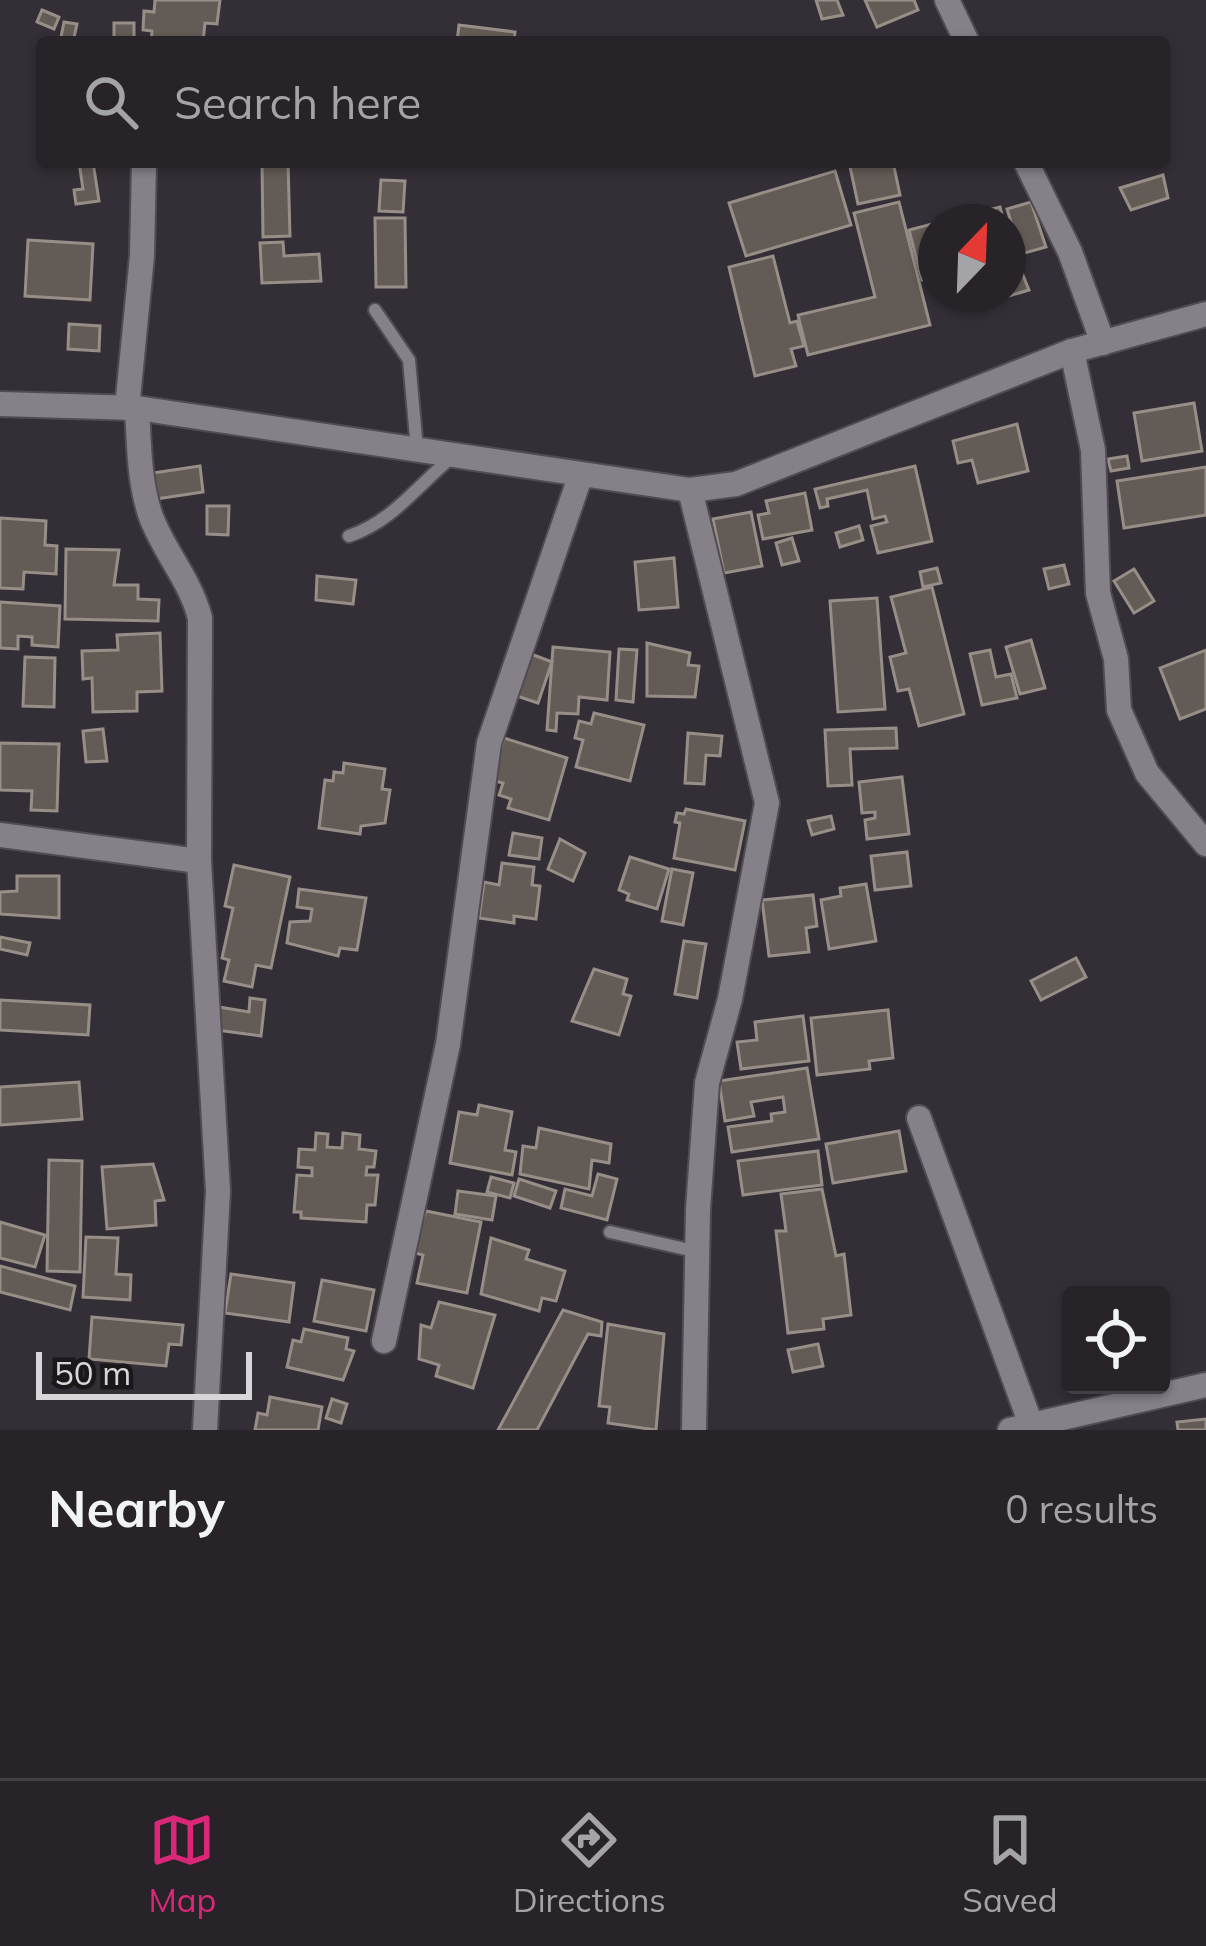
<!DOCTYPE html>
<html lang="en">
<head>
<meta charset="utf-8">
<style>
  :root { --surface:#272328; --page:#2f2b30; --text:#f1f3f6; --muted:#a4a4a8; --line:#434045; --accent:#db2777 }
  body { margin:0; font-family:Mulish,sans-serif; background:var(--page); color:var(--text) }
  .controls { position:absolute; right:36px; bottom:36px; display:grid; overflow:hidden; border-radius:12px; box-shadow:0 3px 9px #0004 }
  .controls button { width:108px; height:108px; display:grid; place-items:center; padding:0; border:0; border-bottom:3px solid var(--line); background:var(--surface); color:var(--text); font:60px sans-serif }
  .compass { position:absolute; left:918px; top:204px; width:108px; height:108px; border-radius:50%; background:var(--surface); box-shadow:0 3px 9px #0004; rotate:23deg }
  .scale { position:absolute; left:36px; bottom:30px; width:216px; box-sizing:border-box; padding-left:12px; border:6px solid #d9d6da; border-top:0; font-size:33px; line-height:42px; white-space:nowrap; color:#d9d6da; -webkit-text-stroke:9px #1a181b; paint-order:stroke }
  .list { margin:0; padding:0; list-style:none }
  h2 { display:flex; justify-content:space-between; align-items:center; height:156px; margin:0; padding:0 48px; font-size:51px }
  h2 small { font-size:39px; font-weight:400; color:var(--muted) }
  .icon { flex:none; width:66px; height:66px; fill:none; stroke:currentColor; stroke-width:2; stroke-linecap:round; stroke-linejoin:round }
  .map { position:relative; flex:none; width:1206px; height:1430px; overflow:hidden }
  .search { position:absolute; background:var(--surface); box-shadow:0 3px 9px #0004; left:36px; right:36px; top:36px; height:132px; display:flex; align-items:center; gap:30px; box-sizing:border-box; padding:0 42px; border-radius:12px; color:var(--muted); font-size:45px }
  .sheet { height:348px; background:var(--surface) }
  nav { display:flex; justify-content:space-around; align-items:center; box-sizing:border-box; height:168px; border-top:3px solid var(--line); background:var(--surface); font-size:33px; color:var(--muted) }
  nav a { display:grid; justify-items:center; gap:6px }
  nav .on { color:var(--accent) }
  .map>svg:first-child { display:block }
  .building { fill:#635b55; stroke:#978e88; stroke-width:3 }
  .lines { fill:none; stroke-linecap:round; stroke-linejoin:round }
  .lane-casing { stroke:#514c52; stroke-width:16 }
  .street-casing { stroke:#514c52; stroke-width:28 }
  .lane { stroke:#868088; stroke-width:12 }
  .street { stroke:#868088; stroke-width:24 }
</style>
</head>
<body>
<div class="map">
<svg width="1206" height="1430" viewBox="0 0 1206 1430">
  <rect width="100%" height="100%" fill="#342f36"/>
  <g class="building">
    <path d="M155,0H220L217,24L205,23L203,42H151L152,31L143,30L144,11L154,12Z"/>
    <path d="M816,0H837L843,15L822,19Z"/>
    <path d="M865,0H914L918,10L877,27Z"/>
    <path d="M42,10L59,17L54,29L37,22Z"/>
    <path d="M64,22L77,24L73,42H60Z"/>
    <rect x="114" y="23" width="20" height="19"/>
    <path d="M459,25L515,32L514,42H457Z"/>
    <path d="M79,162H93L99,201L76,204L74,190L83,189Z"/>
    <path d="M262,162H288L290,236L263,237Z"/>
    <path d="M849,162H893L900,195L858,204Z"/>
    <path d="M835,171L851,225L746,256L729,203Z"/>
    <path d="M1163,175L1168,198L1131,210L1120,188Z"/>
    <path d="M381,180L405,181L403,212L379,211Z"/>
    <path d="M899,202L930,325L808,355L798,315L875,297L854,213Z"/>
    <path d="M1031,202L1046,247L1021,254L1007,209Z"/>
    <path d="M1000,207L1004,222H941Z"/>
    <path d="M375,218H405L406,287H376Z"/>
    <path d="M936,223V276L922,280L909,230Z"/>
    <path d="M28,240L93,244L90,300L25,296Z"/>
    <path d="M283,242L284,256L319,254L321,281L262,283L260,243Z"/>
    <path d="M773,256L790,323L797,321L804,346L791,349L796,366L755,376L729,267Z"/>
    <path d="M1018,263L1029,290L1009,296L1008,266Z"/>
    <path d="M69,324L100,326L99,351L68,349Z"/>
    <path d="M1194,403L1202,451L1142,461L1134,413Z"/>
    <path d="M1017,424L1028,471L978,483L972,460L958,463L953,441Z"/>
    <path d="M1127,456L1129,468L1111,471L1108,459Z"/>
    <path d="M200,466L203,492L156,499L153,473Z"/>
    <path d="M915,466L932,541L878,553L871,526L887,522L885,516L873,519L867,490L827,499L828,506L820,508L815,489Z"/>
    <path d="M1206,467V515L1124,528L1117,481Z"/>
    <path d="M805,493L812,530L763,539L758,515L769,513L766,501Z"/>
    <path d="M207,506H229L228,535L207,534Z"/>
    <path d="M751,512L762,566L724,573L713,519Z"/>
    <path d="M0,518L46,521L45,545L57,546L56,574L24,572L23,589L0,588Z"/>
    <path d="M859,526L863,540L840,547L836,533Z"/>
    <path d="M792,538L799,561L782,565L776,543Z"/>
    <path d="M66,549L119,550L114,585H138V599L159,600L158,621L65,619Z"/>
    <path d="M674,558L678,607L639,610L635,562Z"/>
    <path d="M1064,565L1069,584L1049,589L1044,569Z"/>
    <path d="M937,568L941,583L923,587L920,572Z"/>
    <path d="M1134,569L1154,601L1134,613L1114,581Z"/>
    <path d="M317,576L356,580L353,604L316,600Z"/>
    <path d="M932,587L964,714L919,726L909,689L898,691L890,657L906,653L891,597Z"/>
    <path d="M877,598L885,709L838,712L830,601Z"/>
    <path d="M0,602L60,606L58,647L32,645V637L18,636V649L0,648Z"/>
    <path d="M160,633L162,691L137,692V711L93,712L92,678L83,679L82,651L118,650L117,635Z"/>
    <path d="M1031,640L1045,688L1020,694L1006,647Z"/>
    <path d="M647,643L690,653L688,665L699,666L695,697L647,696Z"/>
    <path d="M553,647L610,652L607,700L579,697L578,714L557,713L556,731L547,730Z"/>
    <path d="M619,649L637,650L633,702L616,700Z"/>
    <path d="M990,650L996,677L1011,674L1017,698L982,705L970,654Z"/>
    <path d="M1206,650V709L1180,719L1160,668Z"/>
    <path d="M531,654L552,662L538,703L517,696Z"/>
    <path d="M25,657L55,658L54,707L23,706Z"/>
    <path d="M594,713L644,725L630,781L576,767L583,740L575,738L579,721L591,724Z"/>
    <path d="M896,728L897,748L850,749L852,785L828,786L825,730Z"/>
    <path d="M103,729L107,761L86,762L83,731Z"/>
    <path d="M688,733L722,736L720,756L706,755L704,784L685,783Z"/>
    <path d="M504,738L567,758L549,820L508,808L511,799L499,795L503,783L491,780Z"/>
    <path d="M0,743L59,744L57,811L31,810L32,791L0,790Z"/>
    <path d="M344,763L385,769L382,789L390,790L385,823L361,826L360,834L319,828L325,780L333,781L334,772L343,773Z"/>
    <path d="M902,777L909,834L867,839L865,820L875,818V812L862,813L859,782Z"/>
    <path d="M686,809L745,821L735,870L674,858L680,823L675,822L677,813L684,814Z"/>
    <path d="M831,816L834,829L812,835L808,821Z"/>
    <path d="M513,833L542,838L539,859L509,855Z"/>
    <path d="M560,839L585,853L573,881L548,869Z"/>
    <path d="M907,852L911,886L875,890L871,856Z"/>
    <path d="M630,857L669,869L657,909L627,900L629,894L619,890Z"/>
    <path d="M502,863L534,867L532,885L540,886L536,919L514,916V923L479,918L484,882L499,885Z"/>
    <path d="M234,865L290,877L271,968L256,965L252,987L224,981L229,960L222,958L233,908L225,906Z"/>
    <path d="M672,869L693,873L683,925L662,921Z"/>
    <path d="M17,876H59V918L0,914V892L17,891Z"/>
    <path d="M866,884L876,941L829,949L821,900L841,896L840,888Z"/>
    <path d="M299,889L366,898L357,950L340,948L338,956L287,943L290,922L310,921L312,909L297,907Z"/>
    <path d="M813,895L817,926L806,928L809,952L769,956L762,900Z"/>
    <path d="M0,937L30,943L27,955L0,949Z"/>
    <path d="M684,941L706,944L697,998L675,994Z"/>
    <path d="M1076,958L1086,977L1041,1000L1031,981Z"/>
    <path d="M594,969L627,979L623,994L631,996L619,1035L572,1021Z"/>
    <path d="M250,998L265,1000L261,1036L216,1030L219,1007L249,1012Z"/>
    <path d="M0,1000L90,1005L88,1035L0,1030Z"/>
    <path d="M888,1010L893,1058L869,1061L870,1069L817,1075L811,1018Z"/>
    <path d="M803,1016L809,1061L741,1069L737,1042L757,1040L755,1022Z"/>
    <path d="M807,1068L819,1139L732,1152L728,1127L772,1121L771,1114L785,1112L783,1097L751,1102L754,1116L725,1121L719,1081Z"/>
    <path d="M79,1082L82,1119L0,1125V1087Z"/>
    <path d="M479,1105L512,1112L505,1150L516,1152L512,1175L450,1163L459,1112L477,1115Z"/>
    <path d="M539,1128L611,1144L609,1163L592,1160L589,1189L520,1174L523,1146L536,1148Z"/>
    <path d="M899,1131L906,1171L833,1183L826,1144Z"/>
    <path d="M316,1133L328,1134L327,1147L342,1148L343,1133L360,1135L359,1149L376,1151L374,1167H367L366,1175H378L375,1205H367L366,1222L301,1218V1212H294L297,1175L312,1176V1168L298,1167L299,1149L315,1150Z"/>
    <path d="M818,1151L822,1185L743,1195L738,1161Z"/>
    <path d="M49,1160L82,1161L80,1272L47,1271Z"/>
    <path d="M153,1164L164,1200L155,1201L156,1225L107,1229L102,1167Z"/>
    <path d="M598,1174L617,1179L607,1220L561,1208L565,1189L592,1196Z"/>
    <path d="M491,1177L514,1183L510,1198L487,1192Z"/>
    <path d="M519,1179L556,1191L550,1208L514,1196Z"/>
    <path d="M822,1189L836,1256L844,1254L851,1315L823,1319L824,1329L788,1333L776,1231H786L781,1194Z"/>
    <path d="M458,1191L496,1196L492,1220L455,1214Z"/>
    <path d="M426,1211L481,1222L467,1293L417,1283L423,1255L411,1252Z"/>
    <path d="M0,1222L45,1235L35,1267L0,1258Z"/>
    <path d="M86,1237L118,1238L116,1274L131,1275L130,1300L83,1297Z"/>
    <path d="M491,1238L529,1250L526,1259L565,1271L556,1301L542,1298L539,1311L481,1294Z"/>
    <path d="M0,1266L75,1286L70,1310L0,1292Z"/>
    <path d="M231,1274L294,1283L289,1322L225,1313Z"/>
    <path d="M322,1280L374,1290L366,1331L314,1321Z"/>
    <path d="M439,1302L495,1315L473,1388L436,1376L439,1365L419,1359L421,1325L431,1328Z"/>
    <path d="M563,1310L602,1322L601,1336L588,1334L537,1430H498Z"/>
    <path d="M92,1317L183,1325L181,1345L169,1344L166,1366L89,1359Z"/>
    <path d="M608,1324L664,1334L656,1430L608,1423L610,1407L599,1406Z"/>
    <path d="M304,1329L348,1338L346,1349L354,1351L343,1380L287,1367L293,1340L301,1342Z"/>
    <path d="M818,1344L823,1366L793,1372L788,1350Z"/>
    <path d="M270,1397L322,1407L318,1430H255L258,1413L267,1415Z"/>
    <path d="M332,1399L347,1404L341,1423L326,1418Z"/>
    <path d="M1206,1419V1430H1178L1177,1422Z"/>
  </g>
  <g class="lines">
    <defs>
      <g id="lane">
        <path d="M375,310L409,360L417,449"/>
        <path d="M349,536C393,521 416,487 451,458"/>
        <path d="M610,1232L699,1252"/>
      </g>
      <g id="street">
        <path d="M947,0L967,42"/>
        <path d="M1026,162L1070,252L1103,343"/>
        <path d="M1072,351L1093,450L1098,593L1116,659L1119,710L1147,773L1206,844"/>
        <path d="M0,404L137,408L690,490L736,484L1072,351L1206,314"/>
        <path d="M127,408L142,256L144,162"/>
        <path d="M137,408C139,444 139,480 150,514C163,551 190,579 200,618L199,861L218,1191L205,1430"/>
        <path d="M690,490L767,803L730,999L707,1083L698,1209L694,1430"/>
        <path d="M0,835L199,861"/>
        <path d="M919,1118L1033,1430"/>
        <path d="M384,1341L448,1044L489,743L580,477"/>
        <path d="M1010,1430L1206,1385"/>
      </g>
    </defs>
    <use href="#lane" class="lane-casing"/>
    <use href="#street" class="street-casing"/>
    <use href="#lane" class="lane"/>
    <use href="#street" class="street"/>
  </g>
</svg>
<div class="controls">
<button><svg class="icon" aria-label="locate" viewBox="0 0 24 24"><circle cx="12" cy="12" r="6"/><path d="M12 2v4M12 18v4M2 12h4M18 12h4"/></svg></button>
</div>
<svg class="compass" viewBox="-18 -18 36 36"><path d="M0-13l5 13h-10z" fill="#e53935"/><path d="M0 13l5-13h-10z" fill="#a4a4a8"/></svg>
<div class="scale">50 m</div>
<div class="search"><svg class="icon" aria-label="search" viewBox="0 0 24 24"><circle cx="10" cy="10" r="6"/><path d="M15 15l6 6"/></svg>Search here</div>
</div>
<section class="sheet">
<h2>Nearby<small>0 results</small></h2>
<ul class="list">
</ul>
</section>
<nav>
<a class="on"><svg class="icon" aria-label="map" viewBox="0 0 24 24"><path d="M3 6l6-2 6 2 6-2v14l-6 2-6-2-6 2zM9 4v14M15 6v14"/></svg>Map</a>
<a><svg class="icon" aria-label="directions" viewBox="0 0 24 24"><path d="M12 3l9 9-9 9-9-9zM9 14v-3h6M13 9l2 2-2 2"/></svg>Directions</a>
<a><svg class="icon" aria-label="saved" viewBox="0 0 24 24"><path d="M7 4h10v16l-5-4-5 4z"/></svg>Saved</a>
</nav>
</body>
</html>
